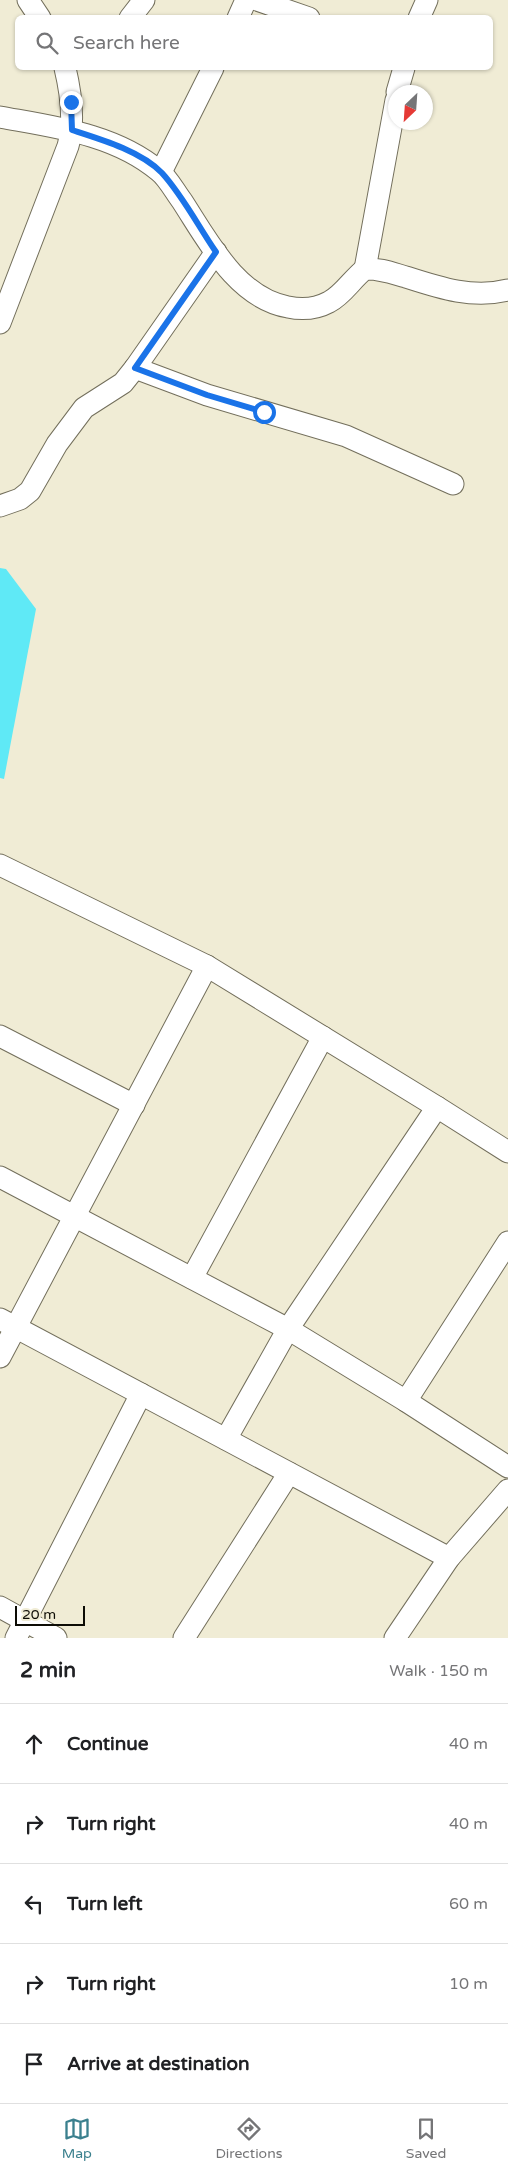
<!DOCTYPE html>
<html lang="en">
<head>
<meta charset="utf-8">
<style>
  :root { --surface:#fff; --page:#f6f6f6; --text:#202124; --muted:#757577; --line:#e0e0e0; --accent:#3b808e }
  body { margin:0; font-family:"Varela Round",sans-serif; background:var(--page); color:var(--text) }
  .compass { position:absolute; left:388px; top:85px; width:45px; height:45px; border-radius:50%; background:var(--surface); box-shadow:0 1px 4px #0004; rotate:205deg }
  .scale { position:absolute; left:15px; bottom:12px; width:70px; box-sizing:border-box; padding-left:5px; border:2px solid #0d0c05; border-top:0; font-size:14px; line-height:18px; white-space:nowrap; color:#0d0c05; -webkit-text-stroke:4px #f0ecd5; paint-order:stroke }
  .stop { position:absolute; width:15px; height:15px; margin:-11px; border:4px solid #1a73e8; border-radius:50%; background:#fff }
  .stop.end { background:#1a73e8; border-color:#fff; box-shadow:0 1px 5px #0008 }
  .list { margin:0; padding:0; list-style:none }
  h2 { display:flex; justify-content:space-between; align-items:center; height:65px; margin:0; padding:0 20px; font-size:21px }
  h2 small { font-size:16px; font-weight:400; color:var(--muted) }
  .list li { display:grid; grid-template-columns:32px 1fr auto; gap:15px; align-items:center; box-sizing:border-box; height:80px; padding:0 20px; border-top:1px solid var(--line) }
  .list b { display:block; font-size:19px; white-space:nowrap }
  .list em { font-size:16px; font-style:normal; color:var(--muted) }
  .icon { flex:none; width:28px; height:28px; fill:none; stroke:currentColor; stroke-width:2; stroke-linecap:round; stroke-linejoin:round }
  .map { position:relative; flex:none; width:508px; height:1638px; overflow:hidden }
  .search { position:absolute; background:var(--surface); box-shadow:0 1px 4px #0004; left:15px; right:15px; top:15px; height:55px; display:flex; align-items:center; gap:12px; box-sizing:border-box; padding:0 18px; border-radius:8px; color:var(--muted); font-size:19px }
  .sheet { height:465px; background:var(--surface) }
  nav { display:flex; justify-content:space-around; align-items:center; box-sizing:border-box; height:70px; border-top:1px solid var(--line); background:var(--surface); font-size:14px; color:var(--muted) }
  nav a { display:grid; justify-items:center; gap:2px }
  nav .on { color:var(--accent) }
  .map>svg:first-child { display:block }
  .water { fill:#5fe9f6 }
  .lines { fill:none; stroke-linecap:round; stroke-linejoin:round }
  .street-casing { stroke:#736f5c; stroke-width:23 }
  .street { stroke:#fff; stroke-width:21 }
  .route { stroke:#1a73e8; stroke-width:6 }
</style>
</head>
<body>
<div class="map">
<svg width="508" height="1638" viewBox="0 0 508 1638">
  <rect width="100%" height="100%" fill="#f0ecd5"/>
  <path class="water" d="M0,568L6,569L36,609L4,779L0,778Z"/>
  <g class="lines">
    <defs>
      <g id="street">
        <path d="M28,0L40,18"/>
        <path d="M257,0L309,18"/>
        <path d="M130,18L144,0"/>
        <path d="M238,18L246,0"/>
        <path d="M419,18L427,0"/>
        <path d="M397,92L404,68"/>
        <path d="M0,117C55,127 115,134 159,171C168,178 175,192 182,201C208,241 237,298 288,307C302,310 316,309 329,302C343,295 352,279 365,269C379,268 392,273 406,277C440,288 473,299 508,290"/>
        <path d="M161,172L213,68"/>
        <path d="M365,269L396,100"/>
        <path d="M0,323L68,146C75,121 71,93 65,68"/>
        <path d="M135,368L207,395L346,436L453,484"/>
        <path d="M0,506L20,499L30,491L57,444L84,408L123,383L135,368L216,252"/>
        <path d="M0,865L207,966L437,1107L508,1152"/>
        <path d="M0,1036L134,1105"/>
        <path d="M0,1177L288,1329L406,1401L508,1467"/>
        <path d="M192,1278L323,1037"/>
        <path d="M0,1319L449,1558"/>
        <path d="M0,1357L207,966"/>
        <path d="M406,1401L508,1242"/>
        <path d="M226,1439L288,1329L437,1107"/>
        <path d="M0,1607L56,1638"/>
        <path d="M16,1638L141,1394"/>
        <path d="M184,1638L289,1473"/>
        <path d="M395,1638L449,1558L508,1490"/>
      </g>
    </defs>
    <use href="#street" class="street-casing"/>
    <use href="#street" class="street"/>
  </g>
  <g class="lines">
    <path class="route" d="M71,102L72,130C100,139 141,151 162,173C183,196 198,226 216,252L135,368L207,395L264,412"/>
  </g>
</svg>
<svg class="compass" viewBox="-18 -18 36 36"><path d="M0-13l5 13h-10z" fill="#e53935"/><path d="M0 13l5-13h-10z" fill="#757577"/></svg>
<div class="scale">20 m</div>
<div class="stop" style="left:264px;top:412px"></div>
<div class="stop end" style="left:71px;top:102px"></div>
<div class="search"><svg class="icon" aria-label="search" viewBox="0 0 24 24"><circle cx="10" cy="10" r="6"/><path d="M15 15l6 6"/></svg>Search here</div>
</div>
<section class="sheet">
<h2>2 min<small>Walk · 150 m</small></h2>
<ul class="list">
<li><svg class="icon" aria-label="ahead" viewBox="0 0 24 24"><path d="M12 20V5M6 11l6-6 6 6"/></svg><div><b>Continue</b></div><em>40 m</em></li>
<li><svg class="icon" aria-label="right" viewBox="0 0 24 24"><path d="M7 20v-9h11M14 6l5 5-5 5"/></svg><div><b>Turn right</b></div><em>40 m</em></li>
<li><svg class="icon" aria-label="left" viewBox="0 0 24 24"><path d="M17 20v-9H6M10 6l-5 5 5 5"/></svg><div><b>Turn left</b></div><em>60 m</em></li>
<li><svg class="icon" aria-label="right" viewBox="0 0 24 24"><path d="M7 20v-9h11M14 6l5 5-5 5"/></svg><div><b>Turn right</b></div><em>10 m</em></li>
<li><svg class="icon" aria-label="arrive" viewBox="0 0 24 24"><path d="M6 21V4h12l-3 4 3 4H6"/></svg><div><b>Arrive at destination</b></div></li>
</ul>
</section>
<nav>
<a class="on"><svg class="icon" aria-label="map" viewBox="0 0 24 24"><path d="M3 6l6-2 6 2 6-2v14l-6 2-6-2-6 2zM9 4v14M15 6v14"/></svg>Map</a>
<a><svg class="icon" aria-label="directions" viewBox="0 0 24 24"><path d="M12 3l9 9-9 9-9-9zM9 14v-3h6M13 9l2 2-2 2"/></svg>Directions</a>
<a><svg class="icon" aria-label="saved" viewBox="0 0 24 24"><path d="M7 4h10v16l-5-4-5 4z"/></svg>Saved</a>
</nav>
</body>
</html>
